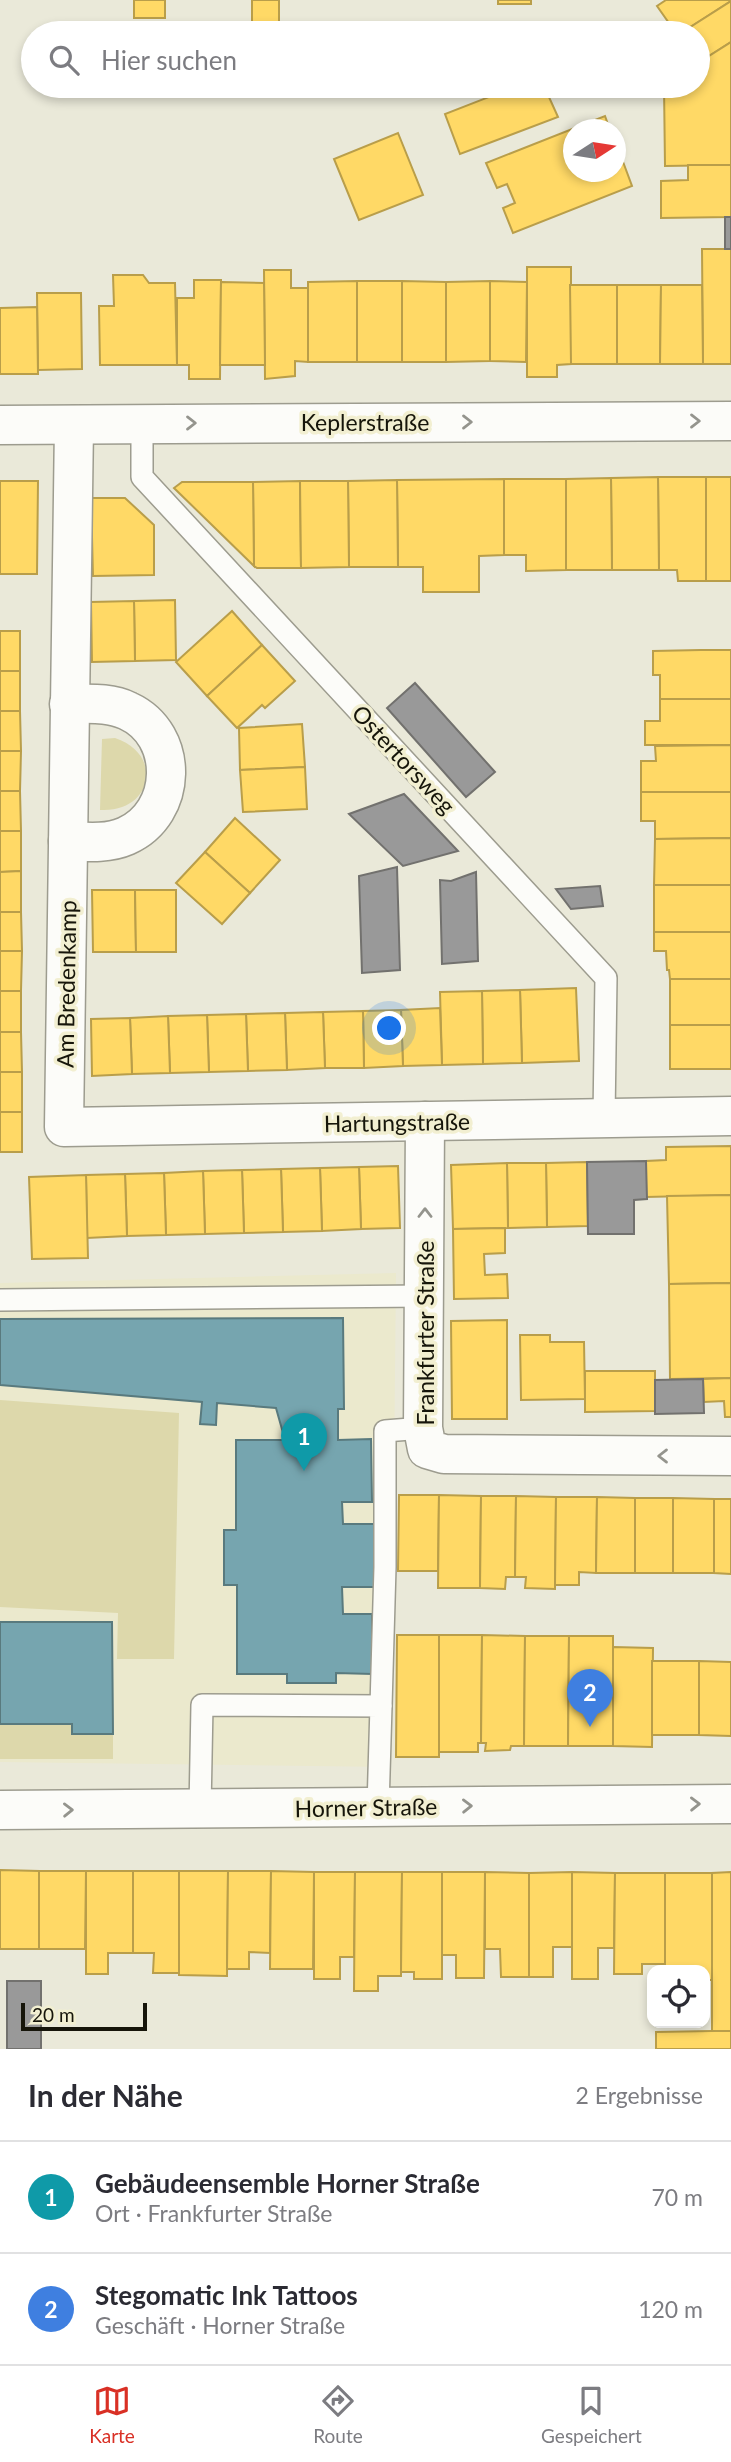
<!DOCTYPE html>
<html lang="de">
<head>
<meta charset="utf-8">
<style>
  :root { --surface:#fff; --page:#f2f2f3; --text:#2b2b33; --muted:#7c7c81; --line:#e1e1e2; --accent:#d93025 }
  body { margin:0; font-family:Lato,sans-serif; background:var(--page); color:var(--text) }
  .controls { position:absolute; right:21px; bottom:21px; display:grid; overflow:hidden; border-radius:14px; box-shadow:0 4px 10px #0003 }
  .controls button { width:63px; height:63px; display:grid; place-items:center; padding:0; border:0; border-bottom:2px solid var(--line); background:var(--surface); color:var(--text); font:35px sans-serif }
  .compass { position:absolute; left:563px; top:119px; width:63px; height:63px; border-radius:50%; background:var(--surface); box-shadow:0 4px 10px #0003; rotate:78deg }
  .scale { position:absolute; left:21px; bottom:18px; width:126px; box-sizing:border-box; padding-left:7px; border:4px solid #16150a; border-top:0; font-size:19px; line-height:24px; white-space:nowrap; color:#16150a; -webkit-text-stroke:5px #f2efd1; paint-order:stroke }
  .you { position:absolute; left:390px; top:1029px; width:24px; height:24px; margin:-18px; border:5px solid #fff; border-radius:50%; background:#1a73e8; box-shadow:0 0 0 10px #1a73e833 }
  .badge { display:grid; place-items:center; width:46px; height:46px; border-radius:50%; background:var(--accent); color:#fff; font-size:23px; font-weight:700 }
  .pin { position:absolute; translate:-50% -58px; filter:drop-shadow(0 2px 4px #0008) }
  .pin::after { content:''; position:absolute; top:37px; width:24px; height:21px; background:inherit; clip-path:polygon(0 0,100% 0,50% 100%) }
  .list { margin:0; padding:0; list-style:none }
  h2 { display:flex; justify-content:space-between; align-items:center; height:91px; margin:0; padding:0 28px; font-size:30px }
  h2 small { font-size:23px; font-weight:400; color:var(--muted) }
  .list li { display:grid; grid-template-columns:46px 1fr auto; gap:21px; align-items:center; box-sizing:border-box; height:112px; padding:0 28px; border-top:2px solid var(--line) }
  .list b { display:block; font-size:26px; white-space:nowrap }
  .list p { margin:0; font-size:23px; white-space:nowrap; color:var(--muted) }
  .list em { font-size:23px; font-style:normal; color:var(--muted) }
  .icon { flex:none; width:38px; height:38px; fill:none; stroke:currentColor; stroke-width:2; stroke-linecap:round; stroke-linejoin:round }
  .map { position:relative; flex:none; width:731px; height:2049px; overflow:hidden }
  .search { position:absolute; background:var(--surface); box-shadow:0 4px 10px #0003; left:21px; right:21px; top:21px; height:77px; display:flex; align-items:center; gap:18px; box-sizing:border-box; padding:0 24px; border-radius:38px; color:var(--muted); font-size:26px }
  .sheet { height:315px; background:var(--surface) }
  nav { display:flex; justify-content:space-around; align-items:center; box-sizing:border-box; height:98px; border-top:2px solid var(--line); background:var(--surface); font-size:19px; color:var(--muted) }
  nav a { display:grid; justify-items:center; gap:4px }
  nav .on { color:var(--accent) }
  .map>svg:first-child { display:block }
  .built { fill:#ebe9cd }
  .green { fill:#ddd8ab }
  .homes { fill:#ffd966; stroke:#b99e4a; stroke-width:2 }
  .public { fill:#76a5af; stroke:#597a7e; stroke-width:2 }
  .industry { fill:#999; stroke:#72716e; stroke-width:2 }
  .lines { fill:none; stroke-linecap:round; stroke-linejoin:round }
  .lane-casing { stroke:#9d9c8f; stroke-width:24 }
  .street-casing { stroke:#9d9c8f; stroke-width:41 }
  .lane { stroke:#fcfcf9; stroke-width:21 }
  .street { stroke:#fcfcf9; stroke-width:38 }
  .oneway { stroke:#94948d }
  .labels { text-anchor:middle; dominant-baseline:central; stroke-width:7; stroke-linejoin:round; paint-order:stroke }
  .street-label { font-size:23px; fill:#16150a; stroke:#f2efd1 }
</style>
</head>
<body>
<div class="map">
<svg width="731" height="2049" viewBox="0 0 731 2049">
  <rect width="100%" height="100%" fill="#eae9d9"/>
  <path class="built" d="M396,1273L391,1767L0,1762V1283Z"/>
  <g class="green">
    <path d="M115,738C164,754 153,813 100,810L102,739Z"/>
    <path d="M0,1400L179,1413L174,1659H117L118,1613L0,1607Z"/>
    <path d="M0,1724H72V1734H113V1759H0Z"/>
  </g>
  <g class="homes">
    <rect x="134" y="0" width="31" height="18"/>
    <rect x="252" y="0" width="27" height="27"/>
    <rect x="498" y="0" width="33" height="4"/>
    <path d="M666,0H731V1L681,33H676L657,6Z"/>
    <path d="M731,1V42L698,63V33H681Z"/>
    <path d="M731,42V165L665,166L664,86H698V63Z"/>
    <path d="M517,86H544L558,117L460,154L445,114Z"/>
    <path d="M605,116L610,130H574V172H616V143L632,186L513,233L503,208L515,203L507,184L497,188L486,163Z"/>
    <path d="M398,133L423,195L359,220L334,159Z"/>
    <path d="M688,165H731V217L661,218V181L688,180Z"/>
    <path d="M702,249H731V364H703Z"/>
    <path d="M527,267H571V364L557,365V377H527Z"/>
    <path d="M264,270H291V288H308V362L295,361V376L265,379Z"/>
    <path d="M113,275H143L149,283H175L177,365H100L99,306H114Z"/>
    <path d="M194,280H221L220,379H189V365H177V298H194Z"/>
    <path d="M357,281V362H308V282Z"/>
    <rect x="357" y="281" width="45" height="81"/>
    <path d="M402,281L446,282V362H402Z"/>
    <path d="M490,281L527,282L526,362L490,361Z"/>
    <path d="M490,281V361L446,362V282Z"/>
    <path d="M221,282L264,283L265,365H220Z"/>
    <path d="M570,285H617V364H571Z"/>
    <path d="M617,285H661L660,364H617Z"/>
    <path d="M661,285H702L703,364H660Z"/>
    <path d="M37,293H81L82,369L38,370Z"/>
    <path d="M37,307L38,374H0V308Z"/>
    <path d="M658,477H706V581H678L677,570H659Z"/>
    <path d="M658,477L659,570H612L611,478Z"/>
    <rect x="706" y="477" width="25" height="104"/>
    <path d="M611,478L612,570H566V479Z"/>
    <path d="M504,479V555L479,556V592H423V567H398L397,480Z"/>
    <path d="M504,479H566V570L526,571V555H504Z"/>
    <path d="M397,480L398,567H349L348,481Z"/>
    <path d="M0,481H38L37,574H0Z"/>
    <path d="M300,481L301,568H257L254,566L253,482Z"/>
    <path d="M300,481H348L349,567L301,568Z"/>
    <path d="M182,482H253L254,566L174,488Z"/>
    <path d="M91,498H125L154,525V575L93,576Z"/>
    <path d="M175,600L176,660L135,661L134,601Z"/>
    <path d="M134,601L135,661L92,662L91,602Z"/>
    <path d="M232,611L262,645L207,696L176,662Z"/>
    <rect x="0" y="631" width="20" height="40"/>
    <path d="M262,645L295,681L265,708L262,705L237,728L207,696Z"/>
    <path d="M701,650H731V699H660V675H653V651Z"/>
    <rect x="0" y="671" width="20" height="40"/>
    <path d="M660,699H731V745H645V721H660Z"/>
    <path d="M0,711H20L21,751H0Z"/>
    <path d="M302,724L305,767L240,770L239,728Z"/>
    <path d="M731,745V792H641V761H656L655,746Z"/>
    <path d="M0,751H21L20,791H0Z"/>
    <path d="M305,767L307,809L243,812L240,770Z"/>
    <path d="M0,791H20L21,831H0Z"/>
    <path d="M641,792H731V838L655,839V821H641Z"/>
    <path d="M235,818L280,860L250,893L205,852Z"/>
    <path d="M0,831H21V871L0,872Z"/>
    <path d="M731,838V885H654L655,839Z"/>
    <path d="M205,852L250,893L222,924L176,883Z"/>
    <path d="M21,871V912H0V872Z"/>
    <rect x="654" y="885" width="77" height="47"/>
    <path d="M92,890H135L136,952H93Z"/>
    <path d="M135,890H176V952H136Z"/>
    <path d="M0,912H21L22,951H0Z"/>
    <path d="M654,932H731V979H670L669,970H667L666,951H654Z"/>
    <path d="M0,951H22L21,991H0Z"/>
    <rect x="670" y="979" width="61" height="46"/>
    <path d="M576,988L579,1061L522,1063L520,990Z"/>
    <path d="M520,990L522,1063L483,1064L482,991Z"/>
    <rect x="0" y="991" width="21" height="41"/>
    <path d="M482,991L483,1064L442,1065L440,992Z"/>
    <path d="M440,1008L442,1065L403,1066L401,1010Z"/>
    <path d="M401,1010L403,1066L364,1068L363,1011Z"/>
    <path d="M363,1011L364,1068H325L323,1012Z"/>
    <path d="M323,1012L325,1068L287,1070L285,1013Z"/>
    <path d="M285,1013L287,1070L248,1071L246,1014Z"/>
    <path d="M246,1014L248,1071L209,1072L207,1015Z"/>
    <path d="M207,1015L209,1072L170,1073L168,1016Z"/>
    <path d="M168,1016L170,1073L132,1074L130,1018Z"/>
    <path d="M130,1018L132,1074L92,1076L91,1019Z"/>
    <rect x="670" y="1025" width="61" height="44"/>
    <path d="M0,1032H21L22,1072H0Z"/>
    <rect x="0" y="1072" width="22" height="40"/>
    <rect x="0" y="1112" width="22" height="40"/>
    <path d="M731,1146V1195L646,1197V1161L666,1160V1147Z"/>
    <path d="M587,1162L588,1226L547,1227L546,1163Z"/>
    <path d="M507,1163H546L547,1227L508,1228Z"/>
    <path d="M507,1163L508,1228L453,1229L451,1165Z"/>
    <path d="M398,1166L400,1228L361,1229L359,1167Z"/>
    <path d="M359,1167L361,1229L322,1231L320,1168Z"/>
    <path d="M320,1168L322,1231L283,1232L281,1169Z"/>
    <path d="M281,1169L283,1232L244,1233L242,1170Z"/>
    <path d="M242,1170L244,1233L205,1234L203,1171Z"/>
    <path d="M203,1171L205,1234L166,1235L164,1173Z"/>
    <path d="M164,1173L166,1235L127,1236L125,1174Z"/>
    <path d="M125,1174L127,1236L87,1238L86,1175Z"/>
    <path d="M86,1175L88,1258L32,1259L29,1177Z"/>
    <path d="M731,1195V1283L669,1284L667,1196Z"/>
    <path d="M505,1228V1253L484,1254L485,1275L507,1274L508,1298L454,1299L453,1229Z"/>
    <path d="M731,1283V1378L670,1379L669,1284Z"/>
    <path d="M507,1320V1419H452L451,1321Z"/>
    <path d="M520,1335H550V1342H584L585,1399L521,1400Z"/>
    <path d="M585,1371H655V1411L585,1412Z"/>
    <path d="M731,1378V1417H725L724,1401L704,1402L703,1379Z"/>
    <path d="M399,1495H439L438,1571H398Z"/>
    <path d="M439,1495L481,1496L480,1588H438Z"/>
    <path d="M481,1496H516L515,1577H506L505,1589L480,1588Z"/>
    <path d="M516,1496L556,1497L555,1589L525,1588L526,1577H515Z"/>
    <path d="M556,1497H597L596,1573L579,1572V1585H555Z"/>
    <path d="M597,1497L635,1498V1573H596Z"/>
    <rect x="635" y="1498" width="38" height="75"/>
    <path d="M673,1498L714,1499V1573H673Z"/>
    <path d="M714,1499H731V1574L714,1573Z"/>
    <path d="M397,1635H439V1757H396Z"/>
    <path d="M439,1635H482L481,1743H478V1752H439Z"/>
    <path d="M482,1635L525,1636L524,1746H511L510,1750L485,1751L486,1743H481Z"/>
    <path d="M525,1636H569L568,1746H524Z"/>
    <path d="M569,1636H613V1746H568Z"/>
    <path d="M613,1647L653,1648L652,1747L613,1746Z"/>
    <rect x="652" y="1661" width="47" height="74"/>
    <path d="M699,1661L731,1662V1736L699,1735Z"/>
    <path d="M0,1870L39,1871V1949H0Z"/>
    <path d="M39,1871H86L85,1949H39Z"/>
    <path d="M86,1871H133V1953H108V1974H86Z"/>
    <path d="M133,1871H179V1973H153L154,1953H133Z"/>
    <path d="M179,1871H228L227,1976L179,1975Z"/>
    <path d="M228,1871H271L270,1953L249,1952V1969H227Z"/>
    <path d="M271,1871L314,1872L313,1969H270Z"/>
    <path d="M314,1872H355L354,1957H340V1979H314Z"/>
    <path d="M355,1872H402L401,1976H378V1991H354Z"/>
    <path d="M402,1872H442V1979H414V1972H401Z"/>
    <path d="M442,1872H485L484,1978H456V1955H442Z"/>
    <path d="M485,1872L529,1873V1977H501L500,1949H485Z"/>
    <path d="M572,1872V1947H553V1977H529V1873Z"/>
    <path d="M572,1872L615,1873L614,1948H598V1979H572Z"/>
    <path d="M731,1872V2031H712V1873Z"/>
    <path d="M615,1873H665V1964H642V1974H614Z"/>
    <path d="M665,1873H712V1980H705V1970H665Z"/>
    <path d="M712,2031H731V2049H656V2032Z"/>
  </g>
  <g class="public">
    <path d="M343,1318L344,1409H338V1440L371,1439L372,1502H342L343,1524H380V1587H342L343,1614H372V1674L336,1673V1683H287V1674H237V1585H224V1530H236V1440H285L276,1408L217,1403L216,1425L200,1424L202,1402L0,1385V1319Z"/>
    <path d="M0,1622H112L113,1734H72V1724H0Z"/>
  </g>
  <g class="industry">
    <rect x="725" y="217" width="6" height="32"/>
    <path d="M415,683L495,772L466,797L387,708Z"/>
    <path d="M404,794L458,851L403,866L349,814Z"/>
    <path d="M397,867L400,970L362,973L359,876Z"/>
    <path d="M476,872L478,961L442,964L440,880L451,881Z"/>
    <path d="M600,886L603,906L571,909L556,889Z"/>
    <path d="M646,1161L647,1199L634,1200V1234H588L587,1162Z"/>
    <path d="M703,1379L704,1413L655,1414V1380Z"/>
    <rect x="7" y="1981" width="34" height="68"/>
  </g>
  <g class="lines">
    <defs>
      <g id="lane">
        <path d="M142,423V477L606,978L604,1118"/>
        <path d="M0,1300L425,1296"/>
        <path d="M381,1706L385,1567V1431L423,1428"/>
        <path d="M200,1809L202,1705L381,1706L378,1807"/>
      </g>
      <g id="street">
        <path d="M0,425L731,421"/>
        <path d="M74,425L64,1127L731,1116"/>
        <path d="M68,841C87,842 108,844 126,836C178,813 180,735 128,711C110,702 89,704 69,704"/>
        <path d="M425,1121L423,1428L427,1449L444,1454L731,1456"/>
        <path d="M0,1810L731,1804"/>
      </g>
    </defs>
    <use href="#lane" class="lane-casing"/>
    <use href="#street" class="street-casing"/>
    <use href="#lane" class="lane"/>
    <use href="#street" class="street"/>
  </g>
  <defs><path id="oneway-chevron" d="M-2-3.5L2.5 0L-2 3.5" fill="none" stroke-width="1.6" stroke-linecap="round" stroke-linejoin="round" transform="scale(1.75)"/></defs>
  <g class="oneway">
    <use href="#oneway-chevron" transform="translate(695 421)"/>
    <use href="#oneway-chevron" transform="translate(467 422)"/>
    <use href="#oneway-chevron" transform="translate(191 423)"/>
    <use href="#oneway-chevron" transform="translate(425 1213) rotate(-90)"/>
    <use href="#oneway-chevron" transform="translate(663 1456) rotate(-180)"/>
    <use href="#oneway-chevron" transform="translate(695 1804) rotate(-1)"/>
    <use href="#oneway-chevron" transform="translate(467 1806) rotate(-1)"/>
    <use href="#oneway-chevron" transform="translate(68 1810) rotate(-1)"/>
  </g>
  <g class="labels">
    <g class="street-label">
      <text x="365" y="422">Keplerstraße</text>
      <text transform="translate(404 759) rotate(47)">Ostertorsweg</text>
      <text transform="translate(66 984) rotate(-89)">Am Bredenkamp</text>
      <text transform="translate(397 1122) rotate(-1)">Hartungstraße</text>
      <text transform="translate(425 1333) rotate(-90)">Frankfurter Straße</text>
      <text transform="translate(366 1807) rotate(-1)">Horner Straße</text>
    </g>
  </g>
</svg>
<div class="controls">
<button><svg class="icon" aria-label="locate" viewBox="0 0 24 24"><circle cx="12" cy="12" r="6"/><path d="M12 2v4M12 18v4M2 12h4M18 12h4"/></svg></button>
</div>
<svg class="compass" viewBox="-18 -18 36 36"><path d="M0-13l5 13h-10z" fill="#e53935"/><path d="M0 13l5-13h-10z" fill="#7c7c81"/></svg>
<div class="scale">20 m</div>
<div class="you"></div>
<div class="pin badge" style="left:304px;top:1471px;background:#0f9aa8">1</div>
<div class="pin badge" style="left:590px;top:1727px;background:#3f7fe0">2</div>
<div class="search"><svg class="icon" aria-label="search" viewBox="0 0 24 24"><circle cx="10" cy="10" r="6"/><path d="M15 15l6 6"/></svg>Hier suchen</div>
</div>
<section class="sheet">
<h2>In der Nähe<small>2 Ergebnisse</small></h2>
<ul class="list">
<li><span class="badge" style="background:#0f9aa8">1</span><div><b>Gebäudeensemble Horner Straße</b><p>Ort · Frankfurter Straße</p></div><em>70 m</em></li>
<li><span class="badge" style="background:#3f7fe0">2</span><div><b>Stegomatic Ink Tattoos</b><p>Geschäft · Horner Straße</p></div><em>120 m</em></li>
</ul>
</section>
<nav>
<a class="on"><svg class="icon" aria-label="map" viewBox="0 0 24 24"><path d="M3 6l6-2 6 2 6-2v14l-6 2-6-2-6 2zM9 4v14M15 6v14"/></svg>Karte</a>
<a><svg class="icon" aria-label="directions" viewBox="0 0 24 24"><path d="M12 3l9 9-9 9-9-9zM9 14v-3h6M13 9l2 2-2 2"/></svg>Route</a>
<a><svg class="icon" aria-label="saved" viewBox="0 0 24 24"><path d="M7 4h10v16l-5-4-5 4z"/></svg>Gespeichert</a>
</nav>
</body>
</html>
